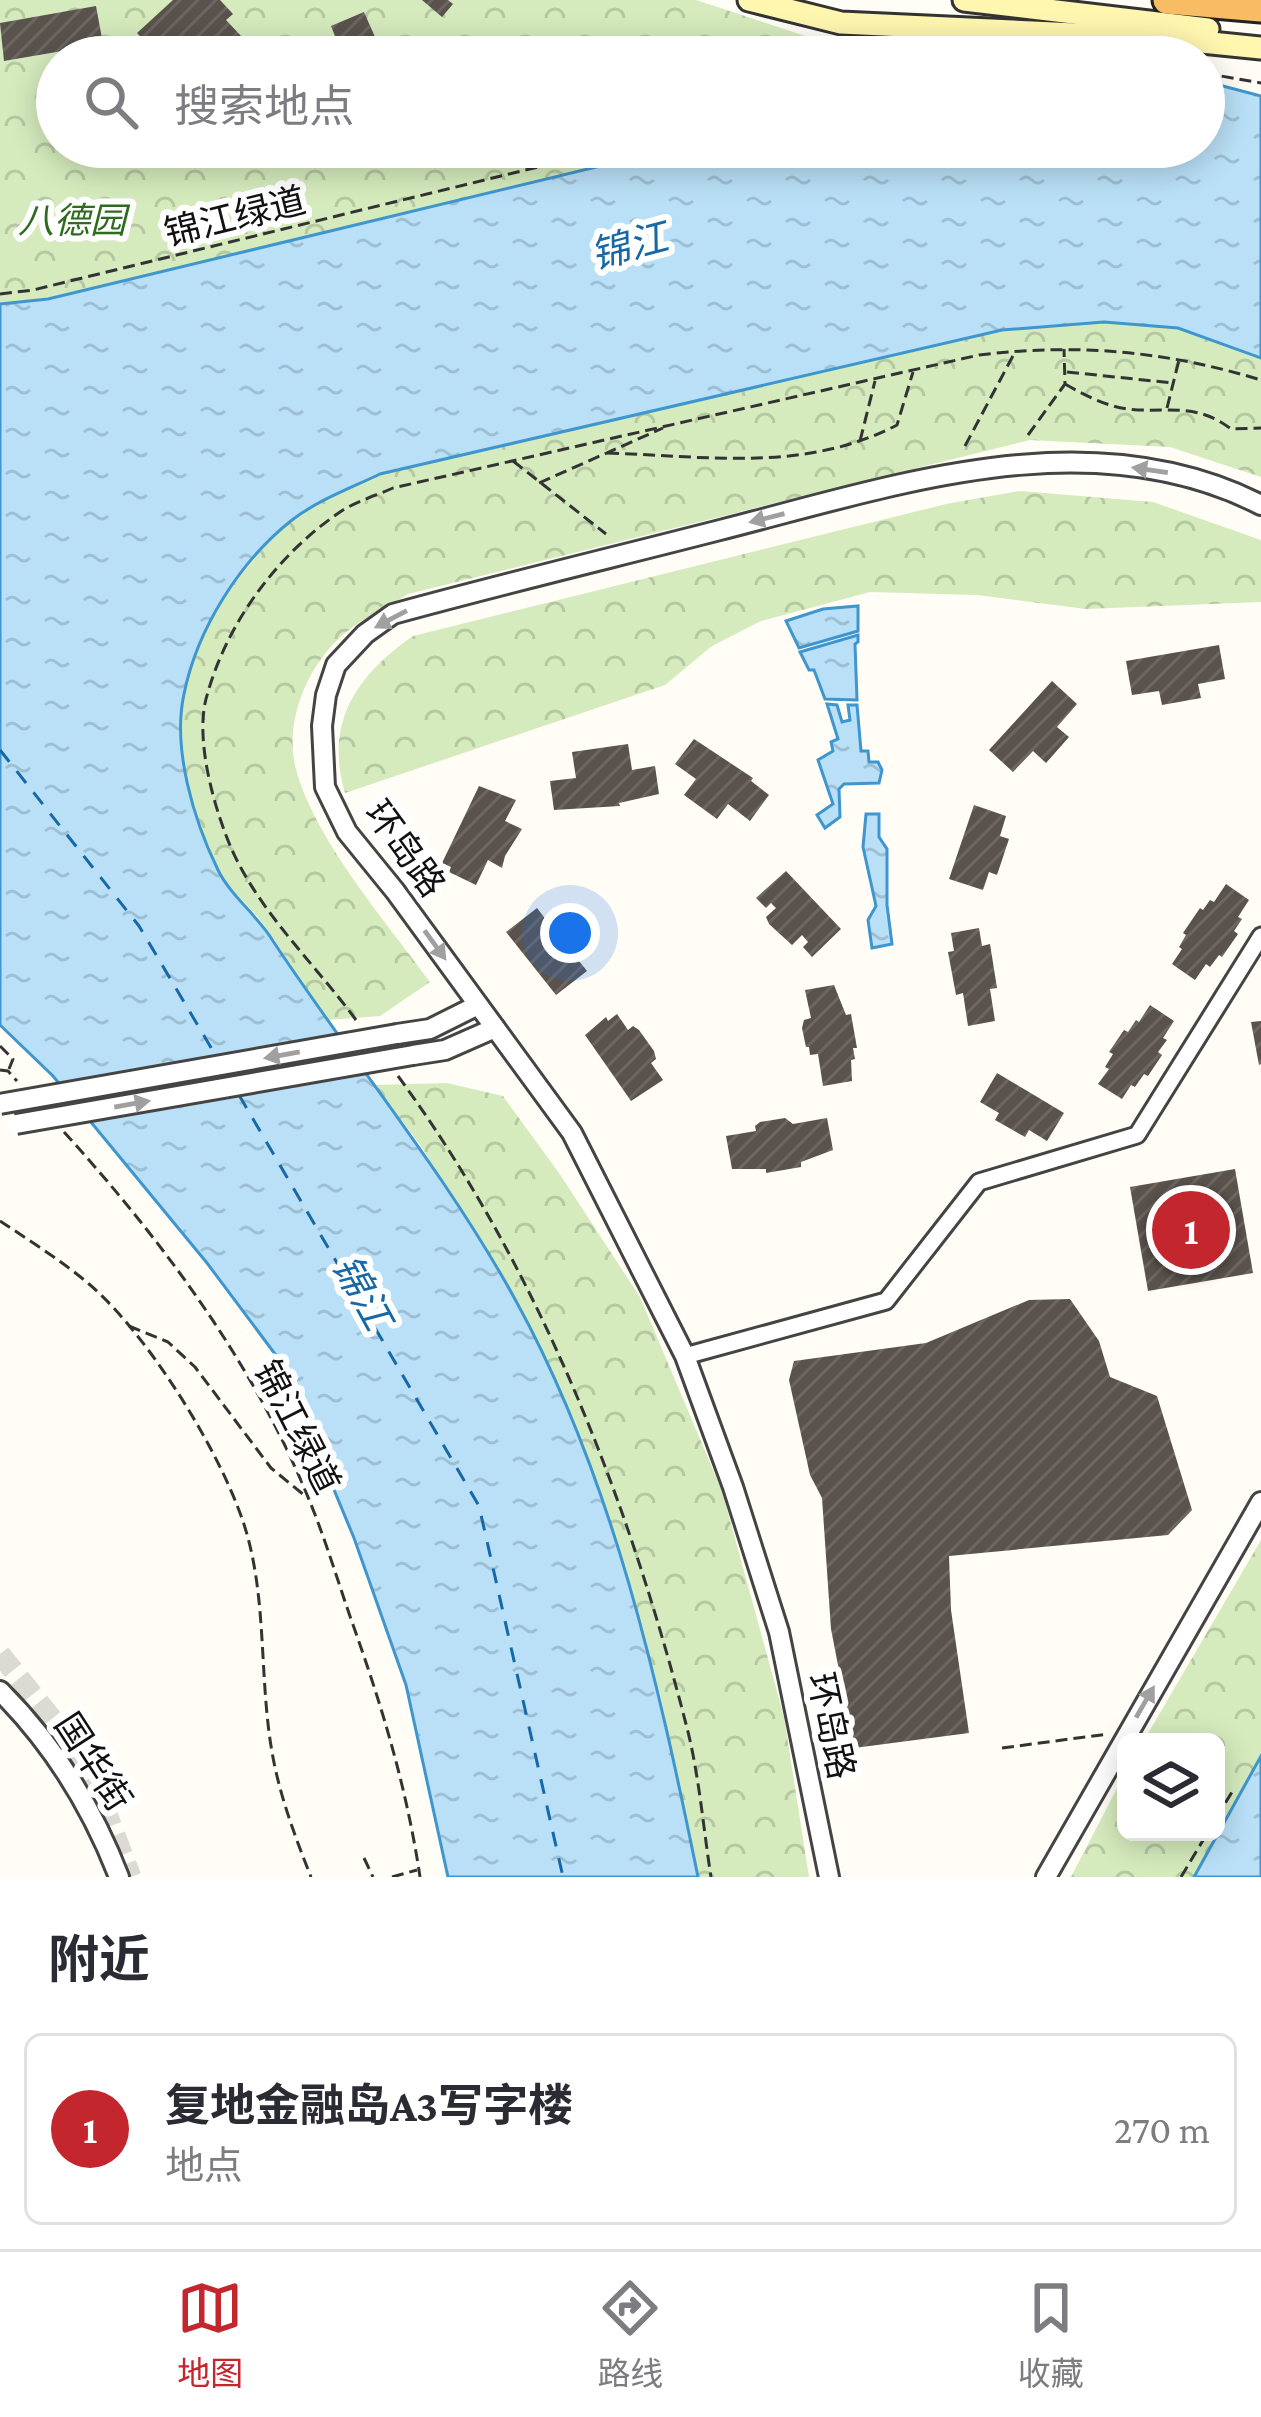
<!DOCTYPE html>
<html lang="zh">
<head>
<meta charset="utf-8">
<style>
  :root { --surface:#fff; --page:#f2f2f3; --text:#2b2b33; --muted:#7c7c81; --line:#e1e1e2; --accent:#c4262e }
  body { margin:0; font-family:"Crimson Pro","Noto Sans SC",serif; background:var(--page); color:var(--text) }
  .controls { position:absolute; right:36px; bottom:36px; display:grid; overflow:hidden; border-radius:18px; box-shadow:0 6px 30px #0003 }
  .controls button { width:108px; height:108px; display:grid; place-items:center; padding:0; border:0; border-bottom:3px solid var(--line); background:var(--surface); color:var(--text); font:60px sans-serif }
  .you { position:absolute; left:570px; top:933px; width:42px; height:42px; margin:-30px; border:9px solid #fff; border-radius:50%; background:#1a73e8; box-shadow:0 0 0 18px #1a73e833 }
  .badge { display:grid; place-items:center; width:78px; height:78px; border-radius:50%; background:var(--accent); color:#fff; font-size:39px; font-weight:700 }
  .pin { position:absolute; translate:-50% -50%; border:6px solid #fff; box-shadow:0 3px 12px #0006 }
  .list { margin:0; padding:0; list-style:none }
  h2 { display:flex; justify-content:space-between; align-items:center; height:156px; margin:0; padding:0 48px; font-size:51px }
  h2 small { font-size:39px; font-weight:400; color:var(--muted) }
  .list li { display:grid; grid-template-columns:78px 1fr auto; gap:36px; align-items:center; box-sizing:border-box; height:192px; margin:0 24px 24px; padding:0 24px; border:3px solid var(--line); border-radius:18px }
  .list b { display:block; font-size:45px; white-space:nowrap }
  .list p { margin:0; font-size:39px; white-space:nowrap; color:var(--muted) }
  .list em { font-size:39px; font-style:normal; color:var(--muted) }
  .icon { flex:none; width:66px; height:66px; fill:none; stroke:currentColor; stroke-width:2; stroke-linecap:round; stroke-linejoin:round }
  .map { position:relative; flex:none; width:1261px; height:1877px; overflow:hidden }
  .search { position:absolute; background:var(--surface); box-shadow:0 6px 30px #0003; left:36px; right:36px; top:36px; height:132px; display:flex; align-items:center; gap:30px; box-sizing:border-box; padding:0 42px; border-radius:66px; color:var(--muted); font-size:45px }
  .sheet { height:372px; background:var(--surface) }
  nav { display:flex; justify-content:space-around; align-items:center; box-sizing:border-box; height:168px; border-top:3px solid var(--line); background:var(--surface); font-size:33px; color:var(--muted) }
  nav a { display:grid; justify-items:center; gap:6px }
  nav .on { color:var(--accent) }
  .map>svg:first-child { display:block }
  .park { fill:url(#park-crowns) }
  .water { fill:url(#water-ripples); stroke:#3f96cf; stroke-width:3 }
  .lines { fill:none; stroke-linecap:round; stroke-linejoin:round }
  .ferry { stroke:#1768a6; stroke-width:3; stroke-dasharray:15 12; stroke-linecap:butt }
  .building { fill:url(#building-hatch) }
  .secondary-tunnel { stroke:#dbdad3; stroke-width:21; stroke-dasharray:21 10; stroke-linecap:butt }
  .minor-casing { stroke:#444; stroke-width:21 }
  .tertiary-casing { stroke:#444; stroke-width:24 }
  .secondary-casing { stroke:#333; stroke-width:27 }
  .trunk-casing { stroke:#222; stroke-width:33 }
  .path { stroke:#333; stroke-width:3; stroke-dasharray:12 6; stroke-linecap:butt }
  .minor { stroke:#fff; stroke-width:15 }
  .tertiary { stroke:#fff; stroke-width:18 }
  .secondary { stroke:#fff6b0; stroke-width:21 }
  .trunk { stroke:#f7bc64; stroke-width:27 }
  .tertiary-bridge-casing { stroke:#444; stroke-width:24; stroke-linecap:butt }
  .tertiary-bridge { stroke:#fff; stroke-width:18 }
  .oneway { fill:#a0a0a0 }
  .labels { text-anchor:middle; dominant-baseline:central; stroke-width:12; stroke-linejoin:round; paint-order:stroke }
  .street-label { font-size:36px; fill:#111; stroke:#fff }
  .park-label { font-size:36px; font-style:italic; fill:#2f6b1f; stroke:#fff }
  .water-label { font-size:39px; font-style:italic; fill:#1768a6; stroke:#fff }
</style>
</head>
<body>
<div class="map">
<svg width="1261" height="1877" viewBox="0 0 1261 1877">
  <defs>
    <pattern id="park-crowns" width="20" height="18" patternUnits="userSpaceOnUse" patternTransform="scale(3)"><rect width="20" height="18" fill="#d5ebbd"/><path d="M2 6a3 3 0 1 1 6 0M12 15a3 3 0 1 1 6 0" fill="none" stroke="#b6c8a1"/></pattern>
    <pattern id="water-ripples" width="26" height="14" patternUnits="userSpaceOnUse" patternTransform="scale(3)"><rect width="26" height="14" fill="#b9e0f7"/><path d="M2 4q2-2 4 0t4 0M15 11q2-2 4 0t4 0" fill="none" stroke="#9ebfd3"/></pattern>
    <pattern id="building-hatch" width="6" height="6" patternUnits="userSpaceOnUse" patternTransform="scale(3)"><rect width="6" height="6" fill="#5a524d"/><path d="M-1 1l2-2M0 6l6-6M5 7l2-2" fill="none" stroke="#6d6662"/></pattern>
  </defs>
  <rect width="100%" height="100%" fill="#fffdf5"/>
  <g class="park">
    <path d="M0,0H696L848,50L857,57H57V147H679L48,299L0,304Z"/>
    <path d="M1104,322L1178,328L1261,358V477L1170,447L1030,440L408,594C388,607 363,618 345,633C307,665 282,724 297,773C317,842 387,923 430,982L380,1016L326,1020C304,987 284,952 260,920C247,903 228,889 218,871C193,821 178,756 183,701C189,639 244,561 291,522C316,501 350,488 380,474L1002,330Z"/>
    <path d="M1020,491L1153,502L1261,540V602L1086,609L977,595L870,592L761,621L712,646L665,685L345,793C324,722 357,675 413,636L946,504Z"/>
    <path d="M447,1083L503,1096L559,1173L640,1297L722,1491L784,1717L809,1877H698L660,1694L596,1482L516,1301L419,1143L374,1085Z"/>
    <path d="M1261,1540V1756L1194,1877H1071L1126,1771V1832H1216V1742H1143Z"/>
  </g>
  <g class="water">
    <path d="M1204,81L1261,96V358L1178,328L1104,322L1002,330L380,474C351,488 318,500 292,520C240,561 197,629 184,694C172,749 194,821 218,870C230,895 258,916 273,941C353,1062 446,1173 516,1301C613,1478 658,1681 698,1877H448L406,1685L354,1538L281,1362L207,1263L53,1076L0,1025V304L48,299L679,147H1204Z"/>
    <path d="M858,606V631L799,648L786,621L823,609Z"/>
    <path d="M858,635V642L855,644L857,700L825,699L814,670H809L800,652Z"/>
    <path d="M827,704L837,705L842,722L850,720L848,705H857L861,751H868L869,762H878L882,770L879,783L844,784L839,789L840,817L825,828L817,815L833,804L818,760L833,751L831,742L838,739Z"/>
    <path d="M866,814H879V837L887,849V905L892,944L872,948L868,920L876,906L863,847Z"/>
    <path d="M1261,1756V1877H1194Z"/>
  </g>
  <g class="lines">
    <g class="ferry">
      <path d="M0,750L139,926L216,1056"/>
      <path d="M239,1095L479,1506L563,1877"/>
    </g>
  </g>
  <g class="building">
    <path d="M173,0H220L233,14L226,20L242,37L221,57L199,54L160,57L137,33Z"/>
    <path d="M422,0H448L453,4L442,17Z"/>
    <path d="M96,6L103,44L4,61L0,23Z"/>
    <path d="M364,12L375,37L341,51L331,26Z"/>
    <path d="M1219,645L1225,679L1198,684L1201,698L1162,705L1159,691L1132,695L1126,661Z"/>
    <path d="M1052,681L1077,704L1057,727L1069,737L1046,763L1033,751L1013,772L989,750Z"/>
    <path d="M694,739L753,778L751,781L769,795L750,821L728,804L717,819L684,795L696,779L675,764Z"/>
    <path d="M628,744L632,770L655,766L659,794L619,803L620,806L554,810L550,781L576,778L572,752Z"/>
    <path d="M479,786L516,800L505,821L522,829L505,856L502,868L488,860L476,885L449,872L451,867L442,863Z"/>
    <path d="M974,805L1006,816L1000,836L1009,839L997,875L989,872L983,890L949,879Z"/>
    <path d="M786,871L841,929L812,957L803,947L808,942L802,935L792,945L769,924L766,917L776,908L771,903L766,908L756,898Z"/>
    <path d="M1226,884L1249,900L1238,917L1242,919L1234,931L1238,934L1222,957L1219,955L1210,967L1206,964L1195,980L1172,964L1182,949L1179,947L1186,935L1183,933L1200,908L1203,910L1210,900L1214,902Z"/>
    <path d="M537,908L547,921L552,918L558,920L578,945L580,952L575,956L587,971L556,995L506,932Z"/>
    <path d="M979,928L982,946L990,944L997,988L990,989L995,1021L968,1026L963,993L956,995L948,952L954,951L951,933Z"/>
    <path d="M834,985L846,1015L851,1014L857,1048H853L855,1059L851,1060L852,1081L823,1086L818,1054L810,1055L809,1047H806L802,1028L804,1020L811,1018L805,990Z"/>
    <path d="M1150,1005L1174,1021L1163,1038L1167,1040L1158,1052L1162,1055L1148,1076L1144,1074L1135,1087L1131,1085L1122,1099L1098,1084L1109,1069L1105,1067L1113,1054L1109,1052L1124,1030L1128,1032L1136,1020L1139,1022Z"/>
    <path d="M617,1014L628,1030L633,1026L639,1030L654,1051L656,1059L651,1063L663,1080L631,1101L585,1035L606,1017L608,1021Z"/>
    <path d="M1261,1021V1064L1259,1065L1251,1022Z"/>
    <path d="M997,1073L1064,1113L1047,1141L1029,1130L1025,1137L995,1120L999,1113L980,1102Z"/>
    <path d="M785,1118L793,1124L827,1118L833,1150L801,1162V1167L766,1173V1169H732L726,1136L756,1131L755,1126L760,1122Z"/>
    <path d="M1235,1169L1253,1273L1148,1291L1130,1187Z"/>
    <path d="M1070,1299L1099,1341L1110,1377L1157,1396L1192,1510L1168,1535L949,1556L951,1610L969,1733L854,1748L831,1629L822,1498L810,1475L789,1380L794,1361L926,1343L1029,1300Z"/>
  </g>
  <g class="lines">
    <path class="secondary-tunnel" d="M0,1654L87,1762L131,1877"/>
    <defs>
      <path id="minor" d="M685,1356L886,1301L979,1182L1137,1135L1261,936"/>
      <g id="tertiary">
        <path d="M397,1034L430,1029L478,1005"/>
        <path d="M413,1055L445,1050L495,1028"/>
        <path d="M0,1691C54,1745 92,1807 119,1877"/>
        <path d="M829,1877L779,1632L733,1487L685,1356L572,1133L395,891L347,832L325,787L322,726L326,695L336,665L365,634L393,614C502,584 611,558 720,530C894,486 1089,417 1261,505"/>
        <path d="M1046,1877L1261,1502"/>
      </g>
      <g id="secondary">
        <path d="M749,0L841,23L1162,38L1261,48"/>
        <path d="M964,0L1208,29"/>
      </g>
      <path id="trunk" d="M1167,0L1261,8"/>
    </defs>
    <use href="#minor" class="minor-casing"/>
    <use href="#tertiary" class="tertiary-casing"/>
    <use href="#secondary" class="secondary-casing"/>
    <use href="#trunk" class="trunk-casing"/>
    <g class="path">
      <path d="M1204,73L1261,83"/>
      <path d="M0,294L33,290L620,147"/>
      <path d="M1067,372L1173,383"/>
      <path d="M1065,384C1088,397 1111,409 1138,410C1175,411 1200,405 1231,429L1261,428"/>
      <path d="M1167,408L1179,360"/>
      <path d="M1028,435L1065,384L1064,349"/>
      <path d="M860,441L875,381"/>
      <path d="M965,446L1015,352"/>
      <path d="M607,453C707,456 804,473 897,425L913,372"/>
      <path d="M513,461L606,534"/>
      <path d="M539,483L663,428"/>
      <path d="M356,1020C315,964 261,914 232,850C215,811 195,742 206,699C226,623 278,553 343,510C358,501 377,495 393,488L979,355C1077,343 1166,351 1261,380"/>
      <path d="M0,1046L13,1059L9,1069"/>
      <path d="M0,1070L8,1071L17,1081"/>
      <path d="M398,1076C538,1267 627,1495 686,1724C699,1773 703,1826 711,1877"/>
      <path d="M64,1132C162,1240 255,1365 310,1502C326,1541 338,1582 352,1622C382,1706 407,1789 420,1877"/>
      <path d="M0,1221C30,1241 62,1261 89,1284C149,1335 228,1462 248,1538C266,1605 260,1677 271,1746C278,1791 294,1834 311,1877"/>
      <path d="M129,1326L168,1342L195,1367L271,1468L304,1495"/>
      <path d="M1002,1748L1108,1734"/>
      <path d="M1216,1818L1232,1792"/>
      <path d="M364,1858L373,1877"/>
      <path d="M392,1877L417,1870"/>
      <path d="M1181,1877L1208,1832"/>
    </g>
    <use href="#minor" class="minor"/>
    <use href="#tertiary" class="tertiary"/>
    <use href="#secondary" class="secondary"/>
    <use href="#trunk" class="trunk"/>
    <defs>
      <g id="tertiary-bridge">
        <path d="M0,1104L397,1034"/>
        <path d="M16,1124L413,1055"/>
      </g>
    </defs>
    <use href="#tertiary-bridge" class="tertiary-bridge-casing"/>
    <use href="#tertiary-bridge" class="tertiary-bridge"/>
  </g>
  <defs><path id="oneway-solid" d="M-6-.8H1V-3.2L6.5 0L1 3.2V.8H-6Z" transform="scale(3)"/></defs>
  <g class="oneway">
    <use href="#oneway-solid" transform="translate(1150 470) rotate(-172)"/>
    <use href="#oneway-solid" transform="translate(767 518) rotate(166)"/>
    <use href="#oneway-solid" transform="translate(391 619) rotate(152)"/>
    <use href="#oneway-solid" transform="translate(435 945) rotate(54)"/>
    <use href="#oneway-solid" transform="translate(282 1055) rotate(170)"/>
    <use href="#oneway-solid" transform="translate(132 1104) rotate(-10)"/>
    <use href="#oneway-solid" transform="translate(1145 1702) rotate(-60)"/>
  </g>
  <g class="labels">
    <g class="street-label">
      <text transform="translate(235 217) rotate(-14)">锦江绿道</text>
      <text transform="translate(405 849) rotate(54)">环岛路</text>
      <text transform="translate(297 1427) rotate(63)">锦江绿道</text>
      <text transform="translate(831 1726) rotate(78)">环岛路</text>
      <text transform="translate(93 1762) rotate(57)">国华街</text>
    </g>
    <g class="park-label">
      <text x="72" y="221">八德园</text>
    </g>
    <g class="water-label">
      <text transform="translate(629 246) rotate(-15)">锦江</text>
      <text transform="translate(362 1292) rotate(61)">锦江</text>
    </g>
  </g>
</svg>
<div class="controls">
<button><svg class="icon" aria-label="layers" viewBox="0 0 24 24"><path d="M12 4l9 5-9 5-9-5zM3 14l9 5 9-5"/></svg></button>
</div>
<div class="you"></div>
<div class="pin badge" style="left:1191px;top:1230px">1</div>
<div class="search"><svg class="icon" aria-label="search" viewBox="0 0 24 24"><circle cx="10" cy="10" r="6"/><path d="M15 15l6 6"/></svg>搜索地点</div>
</div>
<section class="sheet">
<h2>附近<small></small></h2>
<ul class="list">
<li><span class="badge">1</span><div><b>复地金融岛A3写字楼</b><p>地点</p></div><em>270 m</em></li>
</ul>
</section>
<nav>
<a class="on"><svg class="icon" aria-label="map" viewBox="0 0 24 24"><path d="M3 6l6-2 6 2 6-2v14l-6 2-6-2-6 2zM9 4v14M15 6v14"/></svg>地图</a>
<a><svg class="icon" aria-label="directions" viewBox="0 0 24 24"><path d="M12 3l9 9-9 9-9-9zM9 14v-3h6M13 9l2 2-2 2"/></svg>路线</a>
<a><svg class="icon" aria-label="saved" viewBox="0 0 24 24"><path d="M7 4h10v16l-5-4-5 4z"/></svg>收藏</a>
</nav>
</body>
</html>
